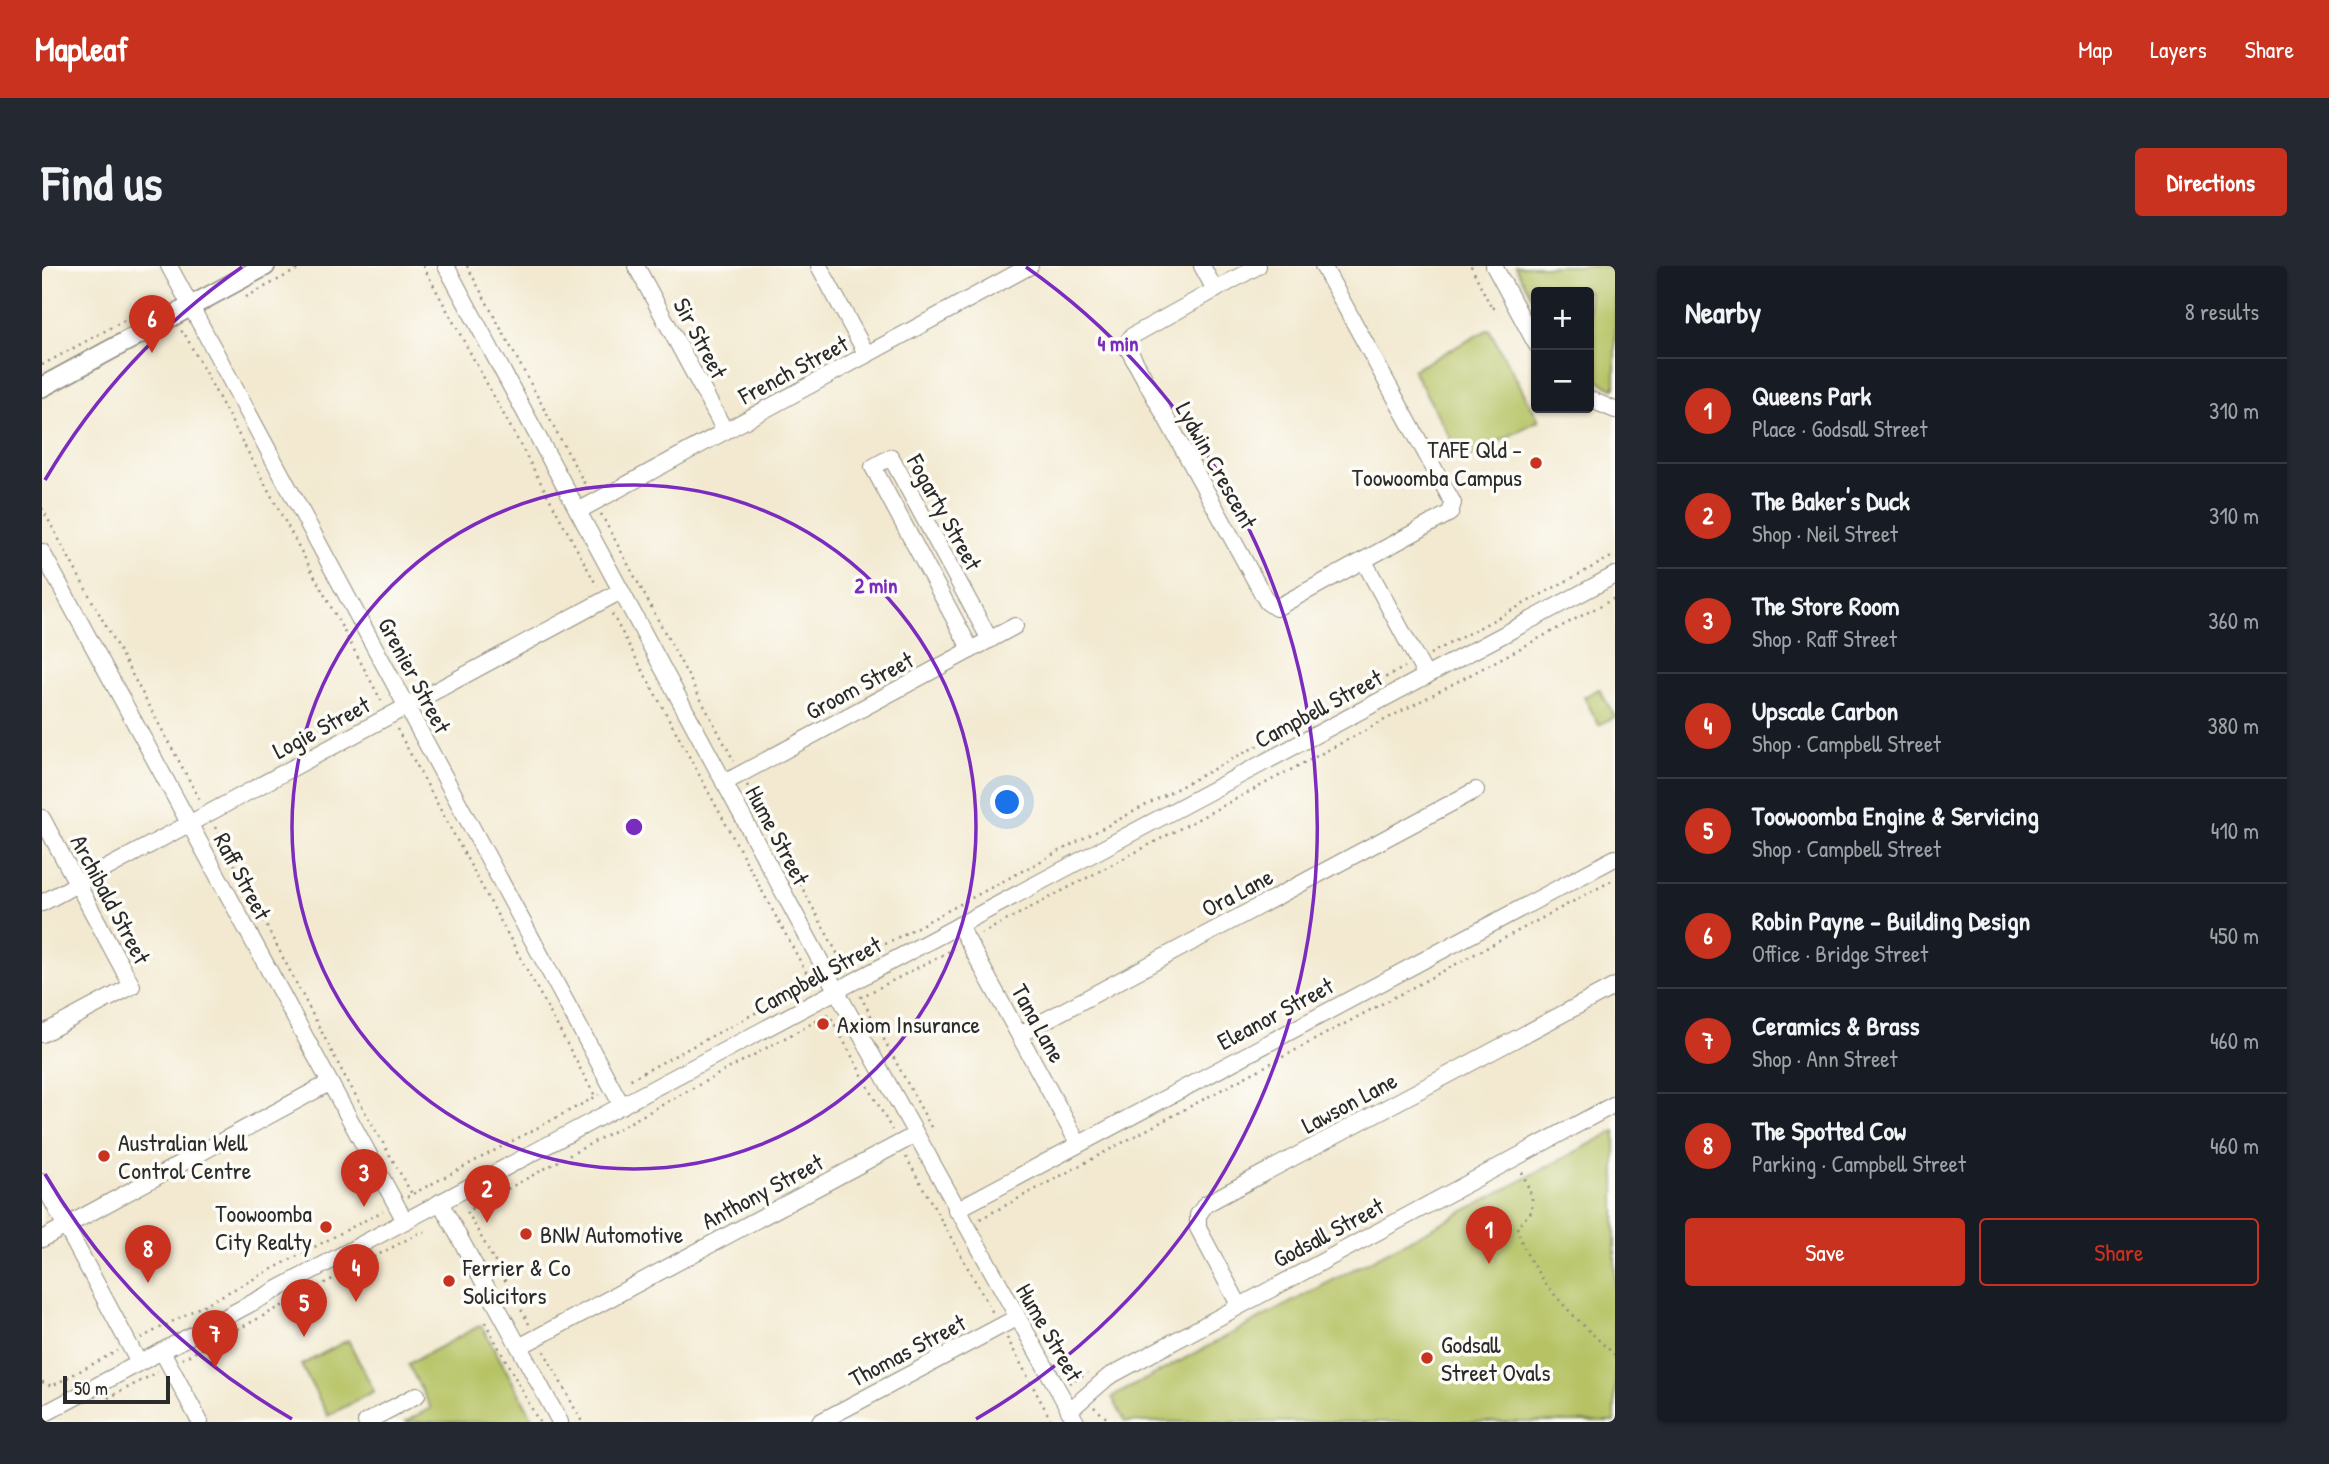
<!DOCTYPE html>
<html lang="en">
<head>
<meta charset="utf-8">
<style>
  :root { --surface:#171b24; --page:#242831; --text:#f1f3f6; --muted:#9ea1a6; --line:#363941; --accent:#c8321e }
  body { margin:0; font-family:"Patrick Hand",sans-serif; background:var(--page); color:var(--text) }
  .controls { position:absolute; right:21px; top:21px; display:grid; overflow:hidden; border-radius:7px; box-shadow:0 2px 5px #0004 }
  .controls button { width:63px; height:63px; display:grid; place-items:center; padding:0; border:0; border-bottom:2px solid var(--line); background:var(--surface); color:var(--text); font:35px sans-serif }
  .scale { position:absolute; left:21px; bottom:18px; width:107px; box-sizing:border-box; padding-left:7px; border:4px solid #2b2b2b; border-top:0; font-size:19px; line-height:24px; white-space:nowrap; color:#2b2b2b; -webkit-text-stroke:5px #fdfcf7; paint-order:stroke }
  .you { position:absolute; left:966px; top:537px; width:24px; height:24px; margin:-18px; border:5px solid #fff; border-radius:50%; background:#1a73e8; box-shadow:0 0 0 10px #1a73e833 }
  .badge { display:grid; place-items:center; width:46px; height:46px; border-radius:50%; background:var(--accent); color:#fff; font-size:23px; font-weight:700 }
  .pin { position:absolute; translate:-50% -58px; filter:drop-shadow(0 2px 4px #0008) }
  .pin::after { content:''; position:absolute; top:37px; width:24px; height:21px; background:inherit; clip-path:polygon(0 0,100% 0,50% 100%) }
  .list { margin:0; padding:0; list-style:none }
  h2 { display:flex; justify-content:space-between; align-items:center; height:91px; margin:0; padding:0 28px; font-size:30px }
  h2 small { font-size:23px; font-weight:400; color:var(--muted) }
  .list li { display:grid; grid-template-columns:46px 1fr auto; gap:21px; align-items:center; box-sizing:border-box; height:105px; padding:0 28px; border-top:2px solid var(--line) }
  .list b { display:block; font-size:26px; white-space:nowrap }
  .list p { margin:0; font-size:23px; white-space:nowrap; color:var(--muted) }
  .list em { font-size:23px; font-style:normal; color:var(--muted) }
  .actions { display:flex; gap:14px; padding:21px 28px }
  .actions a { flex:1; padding:16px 0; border:2px solid var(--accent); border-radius:7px; text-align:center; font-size:24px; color:var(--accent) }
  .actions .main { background:var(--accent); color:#fff }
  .map { position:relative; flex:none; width:1573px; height:1156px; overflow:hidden; border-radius:7px }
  header { display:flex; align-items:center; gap:42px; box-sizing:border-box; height:98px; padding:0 35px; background:var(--accent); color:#fff }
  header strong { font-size:33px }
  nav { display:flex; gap:38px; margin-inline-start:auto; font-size:24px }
  .intro { display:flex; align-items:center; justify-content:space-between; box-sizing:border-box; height:168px; padding:0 42px }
  h1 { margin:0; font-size:49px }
  .button { padding:18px 32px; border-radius:7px; background:var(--accent); color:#fff; font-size:24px; font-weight:700 }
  main { display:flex; gap:42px; padding:0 42px }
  aside { flex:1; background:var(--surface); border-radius:7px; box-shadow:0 2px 5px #0004 }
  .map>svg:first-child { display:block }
  .green { fill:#b6c264; stroke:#707648; stroke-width:2 }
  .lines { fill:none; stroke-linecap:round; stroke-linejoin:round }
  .minor-casing { stroke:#8e8a7e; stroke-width:18 }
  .major-casing { stroke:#8e8a7e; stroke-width:22 }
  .path { stroke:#8e8a7e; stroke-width:2.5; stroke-dasharray:2 5; stroke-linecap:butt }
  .minor { stroke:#fff; stroke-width:16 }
  .major { stroke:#fff; stroke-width:19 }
  .ring { fill:none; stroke:#7b2cbf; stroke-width:3.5 }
  .poi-dot { fill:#c8321e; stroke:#fdfcf7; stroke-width:2.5 }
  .labels { text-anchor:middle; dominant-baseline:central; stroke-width:7; stroke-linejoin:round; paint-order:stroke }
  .street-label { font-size:24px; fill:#2b2b2b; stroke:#fdfcf7 }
  .poi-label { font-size:24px; fill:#2b2b2b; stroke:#fdfcf7; text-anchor:start }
  .centre { fill:#7b2cbf; stroke:#fdfcf7; stroke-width:3.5 }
  .ring-label { font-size:21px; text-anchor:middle; font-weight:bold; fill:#7b2cbf; stroke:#fdfcf7; stroke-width:7; stroke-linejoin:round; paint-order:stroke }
</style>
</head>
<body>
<header>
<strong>Mapleaf</strong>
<nav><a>Map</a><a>Layers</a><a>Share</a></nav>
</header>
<div class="intro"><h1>Find us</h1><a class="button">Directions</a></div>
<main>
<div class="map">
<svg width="1573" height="1156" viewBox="0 0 1573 1156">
  <rect width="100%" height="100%" fill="#fdfcf7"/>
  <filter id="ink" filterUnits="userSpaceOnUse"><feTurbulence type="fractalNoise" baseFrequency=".0143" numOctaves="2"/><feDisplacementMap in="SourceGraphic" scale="14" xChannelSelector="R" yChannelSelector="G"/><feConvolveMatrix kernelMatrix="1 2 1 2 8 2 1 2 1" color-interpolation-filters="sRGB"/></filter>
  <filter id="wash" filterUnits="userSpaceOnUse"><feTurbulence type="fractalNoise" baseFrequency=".00686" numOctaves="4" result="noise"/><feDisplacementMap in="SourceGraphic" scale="28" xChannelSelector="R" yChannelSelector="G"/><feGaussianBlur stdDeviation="1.57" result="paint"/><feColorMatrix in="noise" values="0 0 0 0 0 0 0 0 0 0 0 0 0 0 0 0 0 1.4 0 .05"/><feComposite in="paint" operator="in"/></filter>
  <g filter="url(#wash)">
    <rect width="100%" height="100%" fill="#f2e9d0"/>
    <g class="green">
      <path d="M1473,0H1573V123L1547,110V26H1494V39Z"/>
      <path d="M1447,63L1497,154L1421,195L1371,104Z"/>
      <path d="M1557,423L1573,451L1557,459L1542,431Z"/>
      <path d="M1573,865V1156H1083L1070,1131Z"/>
      <path d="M439,1059L493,1156H363L389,1142L366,1098Z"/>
      <path d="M306,1074L332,1125L286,1150L259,1099Z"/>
    </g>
  </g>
  <g filter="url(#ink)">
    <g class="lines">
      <defs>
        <g id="minor">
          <path d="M127,0L580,840"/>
          <path d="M404,0L794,724L1034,1156"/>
          <path d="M594,0L683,165"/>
          <path d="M777,0L825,89"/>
          <path d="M1160,0L1173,24"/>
          <path d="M1216,0L1090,70L1084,79L1225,336L1234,342L1408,247L1411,237L1281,0"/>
          <path d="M1452,0L1494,78"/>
          <path d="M1547,133L1573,144"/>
          <path d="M536,245L988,0"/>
          <path d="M0,286L363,955"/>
          <path d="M1322,295L1384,410"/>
          <path d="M929,384L831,201L849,191L948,374"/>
          <path d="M682,517L973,360"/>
          <path d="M0,552L90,720L0,768"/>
          <path d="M0,637L579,325"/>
          <path d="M917,659L1036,877"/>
          <path d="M978,768L1434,524"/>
          <path d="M0,916L97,1097"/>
          <path d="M398,936L518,1156"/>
          <path d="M914,944L1573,592"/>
          <path d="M0,973L287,817"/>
          <path d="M1197,1039L1156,962V949L1164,938L1573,720"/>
          <path d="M477,1081L873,869"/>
          <path d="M120,1085L158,1156"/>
          <path d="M1027,1145L1066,1111L1573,838"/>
          <path d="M0,1149L1573,309"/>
          <path d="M324,1156L375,1129"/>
          <path d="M778,1156L974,1052"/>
        </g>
        <path id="major" d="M0,121L223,0"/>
      </defs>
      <use href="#minor" class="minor-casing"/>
      <use href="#major" class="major-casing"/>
      <g class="path">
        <path d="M381,0L555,320"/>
        <path d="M425,0L546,224"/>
        <path d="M1429,0L1450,43L1456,39"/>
        <path d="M204,31L262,0"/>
        <path d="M139,66L141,65L340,436"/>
        <path d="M0,99L85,53"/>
        <path d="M0,242L158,534"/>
        <path d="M559,248L692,495"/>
        <path d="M570,348L770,717L585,815"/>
        <path d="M1388,388L1573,289"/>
        <path d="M355,463L553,830"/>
        <path d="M705,519L802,700L1363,401"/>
        <path d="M173,561L301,807L370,928"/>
        <path d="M939,668L1573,332"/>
        <path d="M889,861L819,731L912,683"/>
        <path d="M864,891L951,1047"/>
        <path d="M1480,906L1490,931V945L1475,961C1487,1011 1536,1055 1573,1089"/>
        <path d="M365,931L557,829"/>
        <path d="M938,953L1573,613"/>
        <path d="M443,1056L497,1156"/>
        <path d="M487,1058L425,945L787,748L850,864"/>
        <path d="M99,1072L341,945"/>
        <path d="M965,1072L1010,1156"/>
        <path d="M502,1085L540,1156"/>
        <path d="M140,1093L379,966H386"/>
        <path d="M0,1116L10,1120L75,1085"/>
        <path d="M1027,1117L1046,1107"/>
        <path d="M66,1132L116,1106"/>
        <path d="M1052,1141L1069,1156"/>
      </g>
      <use href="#minor" class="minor"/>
      <use href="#major" class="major"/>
    </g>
  </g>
  <g class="ring">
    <circle cx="592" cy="561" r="342"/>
    <path d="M250 1153A684 684 0 0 1 3 908M3 214A684 684 0 0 1 200 1M984 1A684 684 0 0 1 934 1153"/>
  </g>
  <g class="poi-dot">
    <circle cx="1494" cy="197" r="7"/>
    <circle cx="781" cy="758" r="7"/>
    <circle cx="62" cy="890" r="7"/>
    <circle cx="284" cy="961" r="7"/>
    <circle cx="484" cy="968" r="7"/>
    <circle cx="407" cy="1015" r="7"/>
    <circle cx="1385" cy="1092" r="7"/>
  </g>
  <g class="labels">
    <g class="street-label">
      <text transform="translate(659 72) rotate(62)">Sir Street</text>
      <text transform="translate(751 103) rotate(-28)">French Street</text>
      <text transform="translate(1175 199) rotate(61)">Lydwin Crescent</text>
      <text transform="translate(903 246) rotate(61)">Fogarty Street</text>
      <text transform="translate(373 409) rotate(62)">Grenier Street</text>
      <text transform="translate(817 419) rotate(-28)">Groom Street</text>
      <text transform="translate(1276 442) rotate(-28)">Campbell Street</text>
      <text transform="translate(279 461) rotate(-28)">Logie Street</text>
      <text transform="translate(736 569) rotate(62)">Hume Street</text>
      <text transform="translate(201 610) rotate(62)">Raff Street</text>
      <text transform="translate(1195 626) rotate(-28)">Ora Lane</text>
      <text transform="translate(69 633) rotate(62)">Archibald Street</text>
      <text transform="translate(775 709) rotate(-28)">Campbell Street</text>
      <text transform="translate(1233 747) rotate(-28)">Eleanor Street</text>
      <text transform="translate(997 757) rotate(61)">Tana Lane</text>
      <text transform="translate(1307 836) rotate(-28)">Lawson Lane</text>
      <text transform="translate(720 925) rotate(-28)">Anthony Street</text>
      <text transform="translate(1286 966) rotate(-28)">Godsall Street</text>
      <text transform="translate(1008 1066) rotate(60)">Hume Street</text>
      <text transform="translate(865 1084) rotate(-28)">Thomas Street</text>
    </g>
    <g class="poi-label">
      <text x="1480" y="183" text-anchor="end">TAFE Qld -<tspan x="1480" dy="28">Toowoomba Campus</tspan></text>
      <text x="795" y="758">Axiom Insurance</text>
      <text x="76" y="876">Australian Well<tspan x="76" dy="28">Control Centre</tspan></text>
      <text x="270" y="947" text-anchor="end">Toowoomba<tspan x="270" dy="28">City Realty</tspan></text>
      <text x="498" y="968">BNW Automotive</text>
      <text x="421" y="1001">Ferrier &amp; Co<tspan x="421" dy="28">Solicitors</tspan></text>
      <text x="1399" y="1078">Godsall<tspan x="1399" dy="28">Street Ovals</tspan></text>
    </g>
  </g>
  <circle cx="592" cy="561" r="10" class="centre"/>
  <g class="ring-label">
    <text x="1076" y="85">4 min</text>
    <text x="834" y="327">2 min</text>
  </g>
</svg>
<div class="controls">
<button>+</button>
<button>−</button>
</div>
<div class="scale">50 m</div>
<div class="you"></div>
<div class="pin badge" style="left:1447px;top:998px">1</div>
<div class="pin badge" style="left:445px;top:957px">2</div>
<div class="pin badge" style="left:322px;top:941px">3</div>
<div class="pin badge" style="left:314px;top:1036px">4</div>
<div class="pin badge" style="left:262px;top:1071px">5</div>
<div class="pin badge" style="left:110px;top:87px">6</div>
<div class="pin badge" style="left:173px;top:1102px">7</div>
<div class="pin badge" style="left:106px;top:1017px">8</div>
</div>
<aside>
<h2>Nearby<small>8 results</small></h2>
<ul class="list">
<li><span class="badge">1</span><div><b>Queens Park</b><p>Place · Godsall Street</p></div><em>310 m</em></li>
<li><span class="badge">2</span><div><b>The Baker's Duck</b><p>Shop · Neil Street</p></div><em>310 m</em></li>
<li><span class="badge">3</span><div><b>The Store Room</b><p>Shop · Raff Street</p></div><em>360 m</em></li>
<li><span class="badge">4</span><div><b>Upscale Carbon</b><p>Shop · Campbell Street</p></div><em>380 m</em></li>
<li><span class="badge">5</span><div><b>Toowoomba Engine &amp; Servicing</b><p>Shop · Campbell Street</p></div><em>410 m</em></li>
<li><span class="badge">6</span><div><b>Robin Payne - Building Design</b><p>Office · Bridge Street</p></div><em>450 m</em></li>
<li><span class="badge">7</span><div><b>Ceramics &amp; Brass</b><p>Shop · Ann Street</p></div><em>460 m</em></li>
<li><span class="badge">8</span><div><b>The Spotted Cow</b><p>Parking · Campbell Street</p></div><em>460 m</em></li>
</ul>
<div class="actions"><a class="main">Save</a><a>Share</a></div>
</aside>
</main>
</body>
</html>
